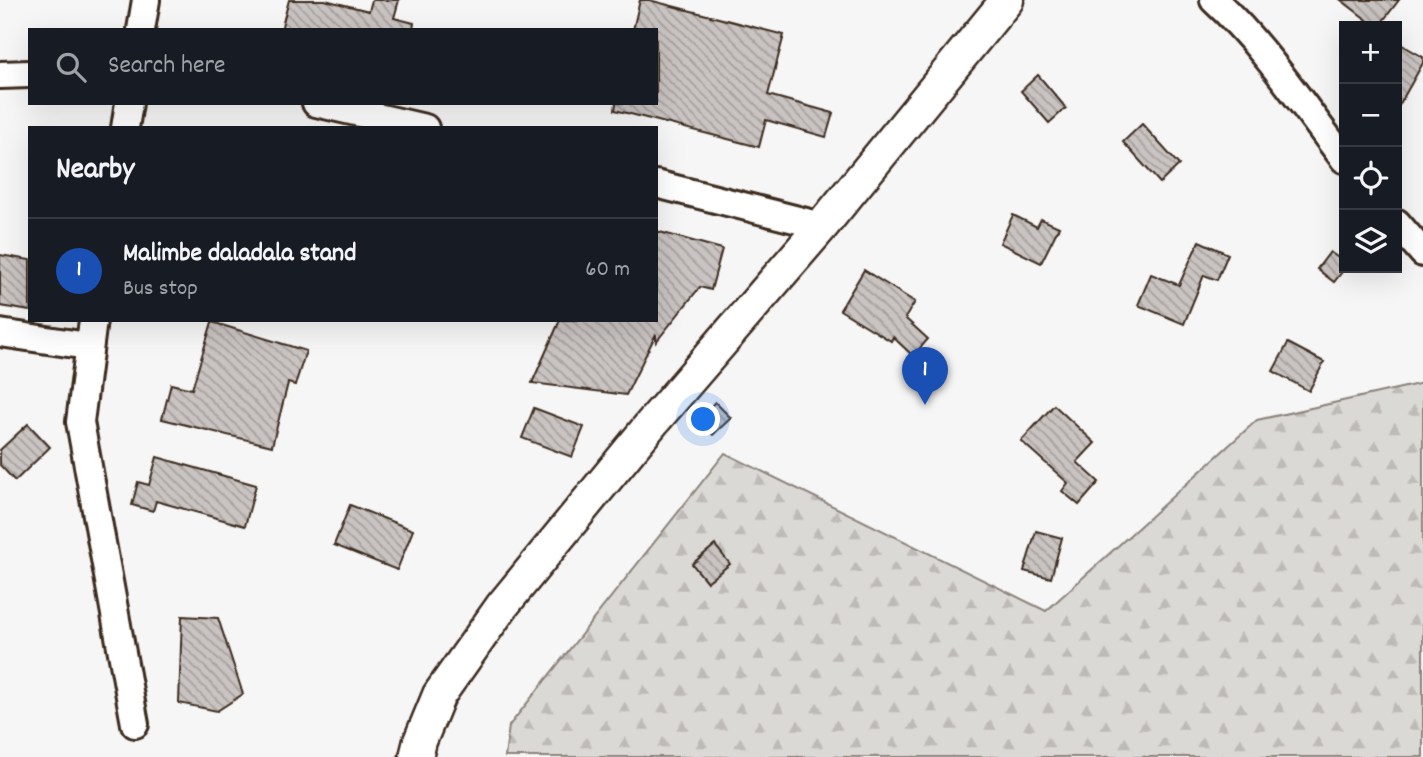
<!DOCTYPE html>
<html lang="en">
<head>
<meta charset="utf-8">
<style>
  :root { --surface:#171b24; --page:#242831; --text:#f1f3f6; --muted:#9ea1a6; --line:#363941; --accent:#0b8043 }
  body { margin:0; font-family:Dekko,sans-serif; background:var(--page); color:var(--text) }
  .controls { position:absolute; right:21px; top:21px; display:grid; overflow:hidden; border-radius:0px; box-shadow:0 7px 28px #0002 }
  .controls button { width:63px; height:63px; display:grid; place-items:center; padding:0; border:0; border-bottom:2px solid var(--line); background:var(--surface); color:var(--text); font:35px sans-serif }
  .you { position:absolute; left:704px; top:420px; width:24px; height:24px; margin:-18px; border:5px solid #fff; border-radius:50%; background:#1a73e8; box-shadow:0 0 0 10px #1a73e833 }
  .badge { display:grid; place-items:center; width:46px; height:46px; border-radius:50%; background:var(--accent); color:#fff; font-size:23px; font-weight:700 }
  .pin { position:absolute; translate:-50% -58px; filter:drop-shadow(0 2px 4px #0008) }
  .pin::after { content:''; position:absolute; top:37px; width:24px; height:21px; background:inherit; clip-path:polygon(0 0,100% 0,50% 100%) }
  .list { margin:0; padding:0; list-style:none }
  h2 { display:flex; justify-content:space-between; align-items:center; height:91px; margin:0; padding:0 28px; font-size:30px }
  h2 small { font-size:23px; font-weight:400; color:var(--muted) }
  .list li { display:grid; grid-template-columns:46px 1fr auto; gap:21px; align-items:center; box-sizing:border-box; height:105px; padding:0 28px; border-top:2px solid var(--line) }
  .list b { display:block; font-size:26px; white-space:nowrap }
  .list p { margin:0; font-size:23px; white-space:nowrap; color:var(--muted) }
  .list em { font-size:23px; font-style:normal; color:var(--muted) }
  .icon { flex:none; width:38px; height:38px; fill:none; stroke:currentColor; stroke-width:2; stroke-linecap:round; stroke-linejoin:round }
  .map { position:relative; flex:none; width:1423px; height:757px; overflow:hidden }
  .search { position:absolute; background:var(--surface); box-shadow:0 7px 28px #0002; left:28px; top:28px; width:630px; height:77px; display:flex; align-items:center; gap:18px; box-sizing:border-box; padding:0 24px; border-radius:0px; color:var(--muted); font-size:26px }
  .panel { position:absolute; background:var(--surface); box-shadow:0 7px 28px #0002; left:28px; top:126px; width:630px; height:196px; border-radius:0px }
  .map>svg:first-child { display:block }
  .forest { fill:url(#forest-firs); stroke:#8b827a; stroke-width:2 }
  .building { fill:url(#building-back-hatch); stroke:#3b2a1e; stroke-width:2 }
  .lines { fill:none; stroke-linecap:round; stroke-linejoin:round }
  .minor-casing { stroke:#3b2a1e; stroke-width:32 }
  .major-casing { stroke:#3b2a1e; stroke-width:37 }
  .minor { stroke:#fff; stroke-width:26 }
  .major { stroke:#fff; stroke-width:32 }
</style>
</head>
<body>
<div class="map">
<svg width="1423" height="757" viewBox="0 0 1423 757">
  <defs>
    <pattern id="forest-firs" width="22" height="20" patternUnits="userSpaceOnUse" patternTransform="scale(1.75)"><rect width="22" height="20" fill="#dbd9d6"/><path d="M5 1l3.5 6h-7zM16 11l3.5 6h-7z" fill="#bdbab7"/></pattern>
    <pattern id="building-back-hatch" width="6" height="6" patternUnits="userSpaceOnUse" patternTransform="scale(1.75)"><rect width="6" height="6" fill="#c9c3c1"/><path d="M-1 5l2 2M0 0l6 6M5-1l2 2" fill="none" stroke="#a49f9c"/></pattern>
  </defs>
  <rect width="100%" height="100%" fill="#f7f6f6"/>
  <filter id="ink" filterUnits="userSpaceOnUse"><feTurbulence type="fractalNoise" baseFrequency=".0143" numOctaves="2"/><feDisplacementMap in="SourceGraphic" scale="14" xChannelSelector="R" yChannelSelector="G"/><feConvolveMatrix kernelMatrix="1 2 1 2 8 2 1 2 1" color-interpolation-filters="sRGB"/></filter>
  <g filter="url(#ink)">
    <path class="forest" d="M1423,383V757H505L509,726L725,453L1046,611L1257,420Z"/>
    <g class="building">
      <path d="M289,0H325L369,11L372,0H399L394,18L414,23L413,30H281Z"/>
      <path d="M640,0H649L784,35L768,95L833,113L826,137L766,120L759,147L615,110L616,103H656V30H633Z"/>
      <path d="M1341,0H1399L1379,26H1375Z"/>
      <path d="M1397,42L1423,57V63L1397,109Z"/>
      <path d="M1038,75L1066,108L1049,123L1021,91Z"/>
      <path d="M1142,124L1179,165L1160,183L1123,142Z"/>
      <path d="M1013,215L1037,227L1041,219L1059,227L1041,263L1000,243Z"/>
      <path d="M656,231L722,249L711,290L700,287L656,342V334L626,395L532,383L560,320H656Z"/>
      <path d="M1199,241L1228,254L1217,280L1204,275L1184,324L1138,305L1151,274L1179,285Z"/>
      <path d="M1330,252L1344,262L1345,268L1334,282L1317,269Z"/>
      <path d="M0,255L30,260V311L0,306Z"/>
      <path d="M864,270L915,302L905,318L928,339L913,356L893,337L891,341L840,310Z"/>
      <path d="M212,322L306,351L295,385L288,383L272,446L162,419L171,384L192,389Z"/>
      <path d="M1288,343L1324,362L1309,391L1273,371Z"/>
      <path d="M715,402L731,418L713,435L697,420Z"/>
      <path d="M1054,405L1095,443L1077,462L1099,482L1079,505L1062,491L1068,483L1021,441Z"/>
      <path d="M534,408L584,427L572,457L522,438Z"/>
      <path d="M28,424L50,447L15,481L0,465V450Z"/>
      <path d="M157,457L256,485L245,526L156,501L153,511L132,505L138,482L149,485Z"/>
      <path d="M350,505L413,530L397,570L334,545Z"/>
      <path d="M1036,531L1062,538L1051,578L1024,571Z"/>
      <path d="M715,545L730,564L707,582L692,564Z"/>
      <path d="M182,616L218,618L243,694L217,711L179,703Z"/>
    </g>
    <g class="lines">
      <defs>
        <g id="minor">
          <path d="M1214,0C1264,46 1303,106 1344,159"/>
          <path d="M141,30L146,0"/>
          <path d="M0,75L30,74"/>
          <path d="M316,103L425,128"/>
          <path d="M125,128L129,103"/>
          <path d="M656,184L822,226"/>
          <path d="M1397,223L1423,253"/>
          <path d="M93,320L80,422L135,724"/>
          <path d="M0,333L88,346"/>
        </g>
        <path id="major" d="M416,757L420,741L439,695L502,606L652,423L822,226L1007,0"/>
      </defs>
      <use href="#minor" class="minor-casing"/>
      <use href="#major" class="major-casing"/>
      <use href="#minor" class="minor"/>
      <use href="#major" class="major"/>
    </g>
  </g>
</svg>
<div class="controls">
<button>+</button>
<button>−</button>
<button><svg class="icon" aria-label="locate" viewBox="0 0 24 24"><circle cx="12" cy="12" r="6"/><path d="M12 2v4M12 18v4M2 12h4M18 12h4"/></svg></button>
<button><svg class="icon" aria-label="layers" viewBox="0 0 24 24"><path d="M12 4l9 5-9 5-9-5zM3 14l9 5 9-5"/></svg></button>
</div>
<div class="you"></div>
<div class="pin badge" style="left:925px;top:405px;background:#1a4fb4">1</div>
<div class="search"><svg class="icon" aria-label="search" viewBox="0 0 24 24"><circle cx="10" cy="10" r="6"/><path d="M15 15l6 6"/></svg>Search here</div>
<section class="panel">
<h2>Nearby<small></small></h2>
<ul class="list">
<li><span class="badge" style="background:#1a4fb4">1</span><div><b>Malimbe daladala stand</b><p>Bus stop</p></div><em>60 m</em></li>
</ul>
</section>
</div>
</body>
</html>
